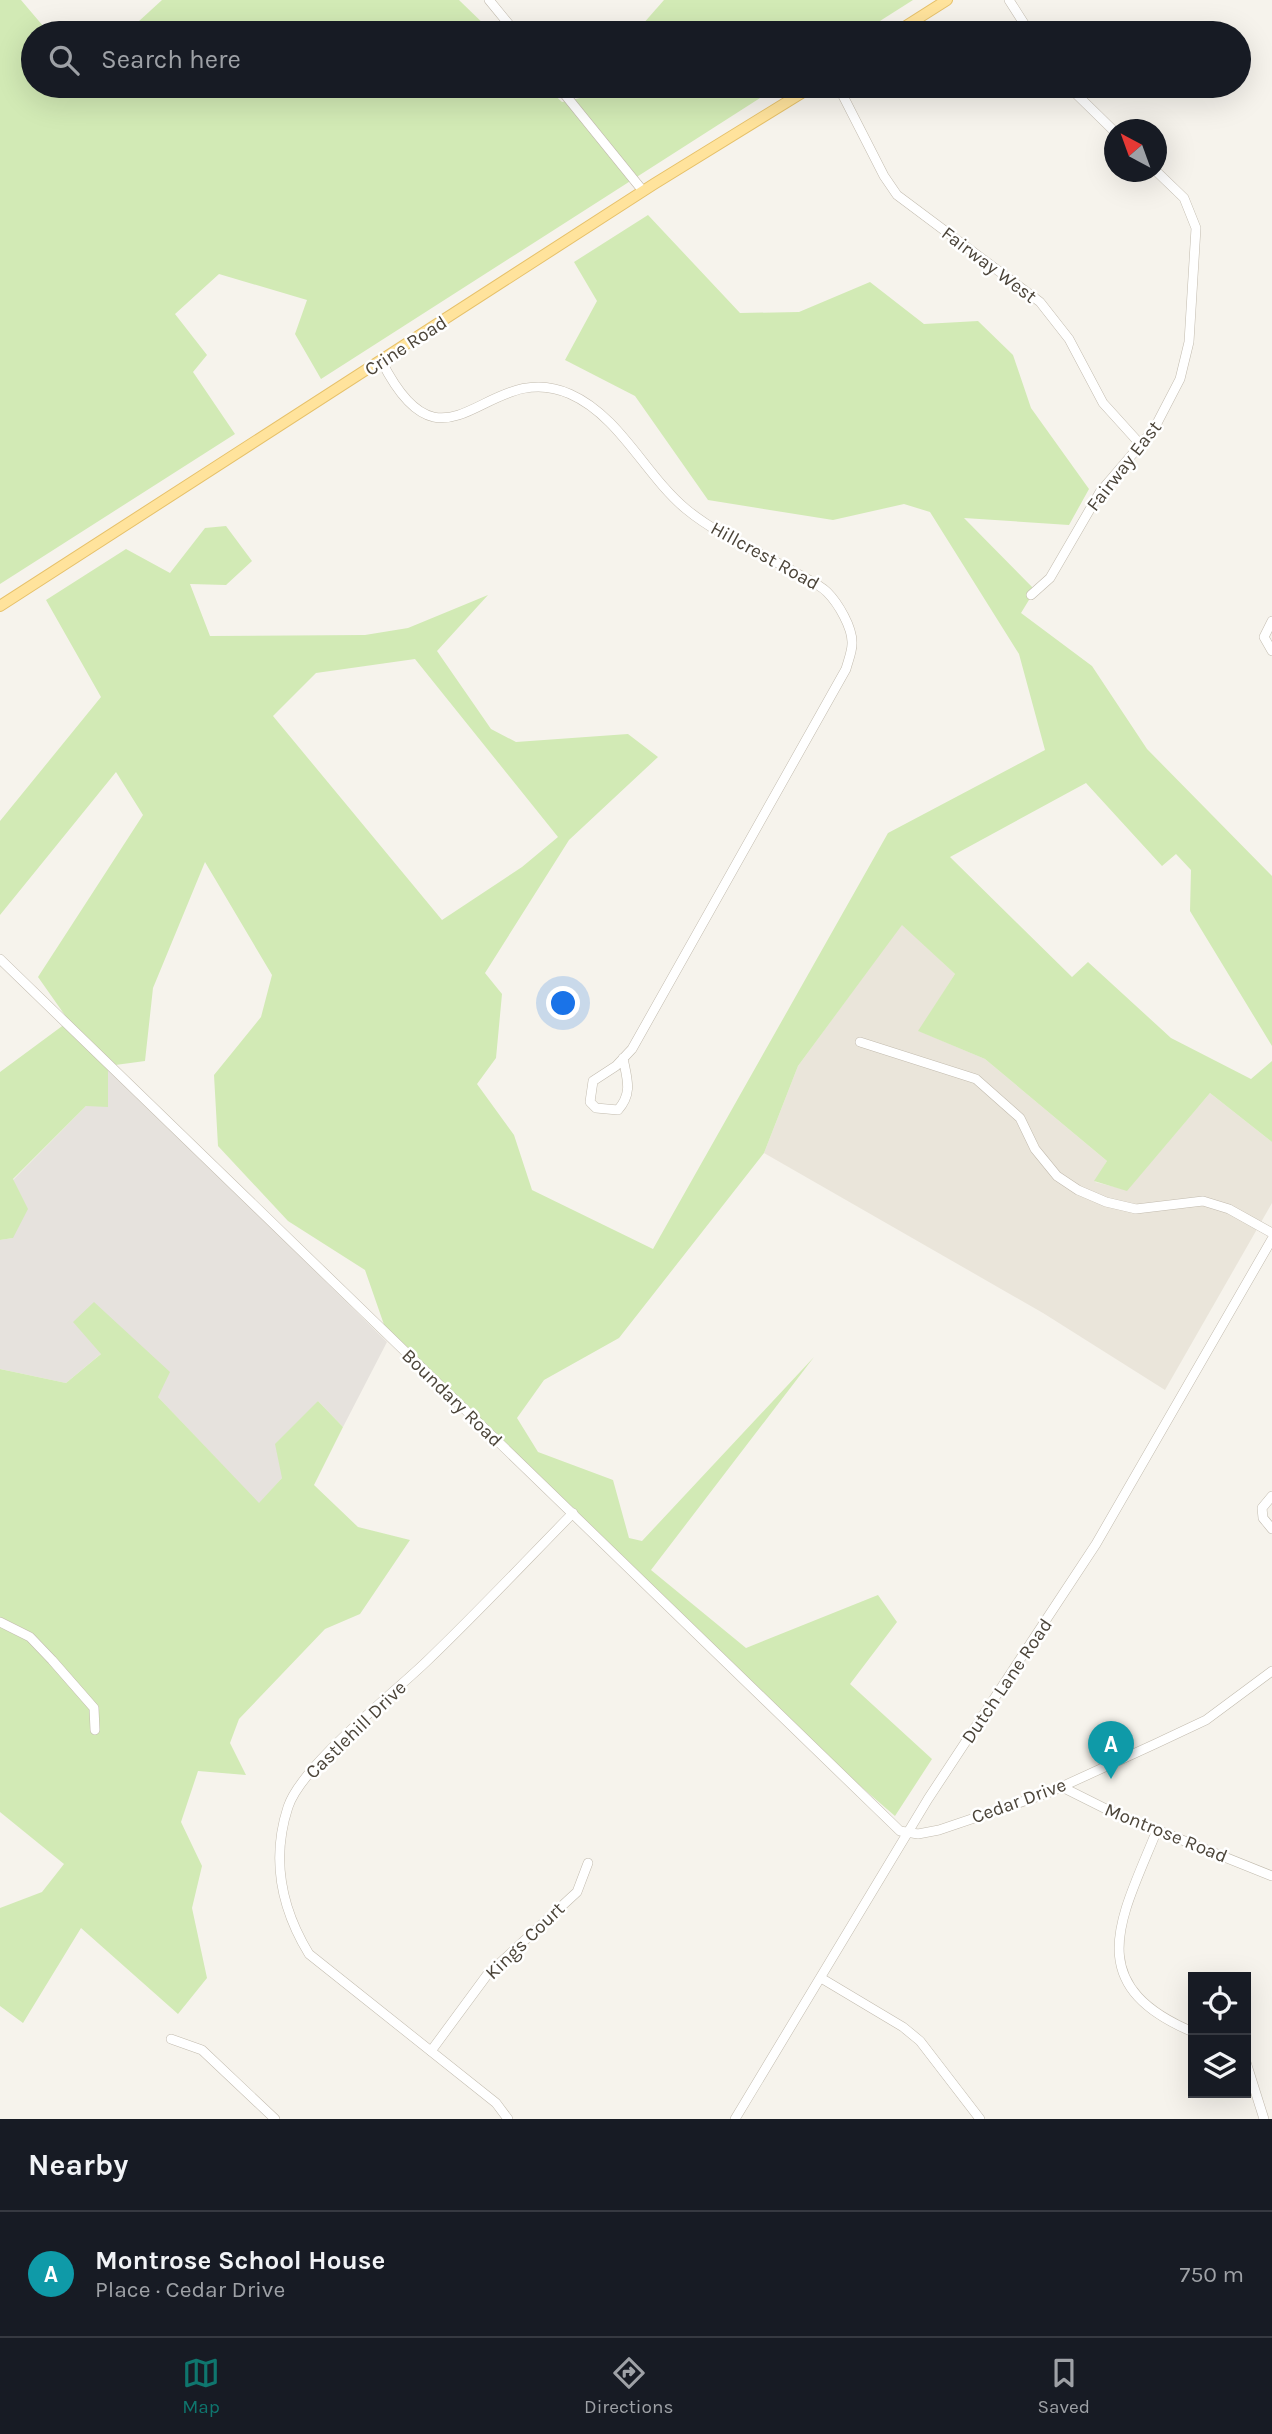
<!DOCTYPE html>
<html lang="en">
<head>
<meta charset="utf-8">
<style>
  :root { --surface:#171b24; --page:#20242c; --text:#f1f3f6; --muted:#9ea1a6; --line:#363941; --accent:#0f766e }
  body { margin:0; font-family:Karla,sans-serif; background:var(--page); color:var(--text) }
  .controls { position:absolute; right:21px; bottom:21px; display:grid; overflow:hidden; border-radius:0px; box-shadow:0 7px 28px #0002 }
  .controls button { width:63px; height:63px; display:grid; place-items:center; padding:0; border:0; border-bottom:2px solid var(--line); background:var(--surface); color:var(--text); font:35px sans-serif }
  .compass { position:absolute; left:1104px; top:119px; width:63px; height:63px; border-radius:50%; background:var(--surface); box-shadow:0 7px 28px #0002; rotate:319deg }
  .you { position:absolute; left:564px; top:1004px; width:24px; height:24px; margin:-18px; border:5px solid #fff; border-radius:50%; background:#1a73e8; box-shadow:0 0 0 10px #1a73e833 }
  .badge { display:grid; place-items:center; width:46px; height:46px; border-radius:50%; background:var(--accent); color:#fff; font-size:23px; font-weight:700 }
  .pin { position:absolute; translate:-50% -58px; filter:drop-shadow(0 2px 4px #0008) }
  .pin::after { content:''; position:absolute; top:37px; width:24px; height:21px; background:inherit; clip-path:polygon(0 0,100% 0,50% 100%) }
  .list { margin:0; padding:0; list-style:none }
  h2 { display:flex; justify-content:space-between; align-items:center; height:91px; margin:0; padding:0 28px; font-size:30px }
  h2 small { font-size:23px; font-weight:400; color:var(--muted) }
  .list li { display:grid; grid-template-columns:46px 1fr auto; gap:21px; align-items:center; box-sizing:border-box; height:126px; padding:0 28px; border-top:2px solid var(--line) }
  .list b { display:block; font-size:26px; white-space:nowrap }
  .list p { margin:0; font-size:23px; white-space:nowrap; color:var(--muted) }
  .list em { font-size:23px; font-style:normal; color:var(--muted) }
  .icon { flex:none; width:38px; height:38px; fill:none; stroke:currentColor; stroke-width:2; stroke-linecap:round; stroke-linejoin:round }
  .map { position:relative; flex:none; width:1272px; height:2119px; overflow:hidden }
  .search { position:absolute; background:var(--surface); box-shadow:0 7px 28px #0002; left:21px; right:21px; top:21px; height:77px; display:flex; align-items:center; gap:18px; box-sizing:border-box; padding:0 24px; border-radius:38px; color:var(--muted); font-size:26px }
  .sheet { height:217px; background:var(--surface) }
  nav { display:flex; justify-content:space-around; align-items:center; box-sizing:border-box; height:98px; border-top:2px solid var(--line); background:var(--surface); font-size:19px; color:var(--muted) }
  nav a { display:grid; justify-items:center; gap:4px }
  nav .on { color:var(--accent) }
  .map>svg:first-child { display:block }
  .residential { fill:#eae5da }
  .industrial { fill:#e6e2dd }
  .green { fill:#d2eab5; fill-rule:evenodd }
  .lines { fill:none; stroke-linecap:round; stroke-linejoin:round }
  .minor-casing { stroke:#c2bbae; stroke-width:10 }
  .major-casing { stroke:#e6c16a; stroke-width:12 }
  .minor { stroke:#fff; stroke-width:9 }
  .major { stroke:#ffe39c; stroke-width:10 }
  .labels { text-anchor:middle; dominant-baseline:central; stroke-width:5; stroke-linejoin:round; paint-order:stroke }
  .street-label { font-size:19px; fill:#4b4439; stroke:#fff }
</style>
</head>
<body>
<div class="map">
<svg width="1272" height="2119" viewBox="0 0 1272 2119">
  <rect width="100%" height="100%" fill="#f6f3ec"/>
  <path class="residential" d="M902,924L955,974L919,1031L985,1059L1107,1161L1095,1182L1127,1190L1210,1093L1272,1142V1203L1165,1390L1043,1313L764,1153L798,1066Z"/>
  <path class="industrial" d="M107,1066L387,1342L343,1427L318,1401L282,1478L259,1504L158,1397L102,1353L66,1383L0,1369V1240L13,1238V1180L86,1106Z"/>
  <g class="green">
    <path d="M0,0H21L49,33H33V86H545L562,102L589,96L595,86H779L321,379L295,334L307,300L219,274L175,314L207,355L193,372L235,434L0,584Z"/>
    <path d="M162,0H459L493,33H126Z"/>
    <path d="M664,0H913L861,33H635Z"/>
    <path d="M648,215L740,313L799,312L870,282L924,324L978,321L1013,355L1031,408L1089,489L1069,525L964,518L1035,590L1021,613L1092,666L1147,749L1272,876V1046L1190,911L1191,870L1176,854L1162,866L1086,783L950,857L1072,977L1088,962L1171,1038L1251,1079L1272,1061V1142L1210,1093L1127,1191L1094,1181L1107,1161L985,1059L918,1031L955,974L902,925L798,1066L764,1153L619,1338L544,1380L517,1418L538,1452L613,1480L629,1538L642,1541L814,1357L651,1570L746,1648L878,1595L897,1622L850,1684L932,1759L895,1816L815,1747L389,1339L365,1270L288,1221L218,1146L214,1075L261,1017L272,975L205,862L153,988L145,1061L108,1066V1107L86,1106L13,1179L28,1209L13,1238L0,1240V1072L69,1021L38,977L143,815L116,772L0,915V821L101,697L46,600L126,549L170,573L205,528L226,526L252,561L226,585L190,584L210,636L365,635L408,628L488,595L437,651L491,729L516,742L628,734L658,757L569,840L485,973L502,994L496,1058L477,1084L514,1135L532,1190L653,1249L888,833L1045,750L1019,654L930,512L904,504L833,520L708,500L635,396L565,360L597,301L574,262ZM415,659L558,837L522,867L442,920L273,716L316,673Z"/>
    <path d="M94,1302L170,1372L158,1397L259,1503L282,1478L275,1444L318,1401L343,1427L314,1485L358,1527L410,1540L360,1614L325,1629L239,1719L230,1743L246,1775L198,1771L181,1822L202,1866L192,1908L207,1978L178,2014L81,1928L23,2023L0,2006V1908L42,1892L64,1864L0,1812V1369L66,1383L101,1354L73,1322Z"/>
  </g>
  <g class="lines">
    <defs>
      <g id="minor">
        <path d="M489,0L516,33"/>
        <path d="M1009,0L1030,33"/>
        <path d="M558,86L643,191"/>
        <path d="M838,86L884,176L897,195L1040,302L1069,339L1103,403L1141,445"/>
        <path d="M1068,86L1114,131"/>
        <path d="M382,362C446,488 487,356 570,394C620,416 645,475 686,509C716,534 756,551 791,570C802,577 818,583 827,592C838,603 853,628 852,644C852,652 848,661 846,669L632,1049L616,1066L593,1081L590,1102L596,1108L618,1110C633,1093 627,1079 623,1058"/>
        <path d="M1031,595L1050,578L1100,492L1154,429L1180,379L1189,342L1196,228L1184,198L1156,171"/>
        <path d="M1272,621L1264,637L1272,651"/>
        <path d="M0,959L900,1831L918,1834L939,1830L1048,1793L1155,1744L1206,1720L1272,1671"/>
        <path d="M860,1042L976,1079L1020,1118L1035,1149L1057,1176L1078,1190L1106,1202L1136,1209L1203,1201L1229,1209L1272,1233"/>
        <path d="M1272,1496L1262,1508L1263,1518L1272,1529"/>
        <path d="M0,1622L30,1637L52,1660L94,1708L95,1730"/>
        <path d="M1062,1787L1112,1812L1272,1876"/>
        <path d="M1157,1830C1122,1917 1079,1984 1193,2032"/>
        <path d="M821,1978L903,2027L920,2041L980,2119"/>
        <path d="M171,2039L202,2050L275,2119"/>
        <path d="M431,2051L487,1975L577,1892L588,1863"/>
        <path d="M1246,2062L1264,2119"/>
        <path d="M508,2119L496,2103L309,1954C281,1908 271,1859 288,1807C302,1765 393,1694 427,1661C477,1613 524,1563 573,1513"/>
        <path d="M735,2119L928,1799L1096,1544L1272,1239"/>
      </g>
      <g id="major">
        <path d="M895,33L947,0"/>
        <path d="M0,606L654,184L813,86"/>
      </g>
    </defs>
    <use href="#minor" class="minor-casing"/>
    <use href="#major" class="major-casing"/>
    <use href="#minor" class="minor"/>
    <use href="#major" class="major"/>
  </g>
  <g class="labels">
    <g class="street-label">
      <text transform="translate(989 265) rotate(37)">Fairway West</text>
      <text transform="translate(406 346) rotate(-33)">Crine Road</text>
      <text transform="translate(1124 466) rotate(-52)">Fairway East</text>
      <text transform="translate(765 556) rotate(29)">Hillcrest Road</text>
      <text transform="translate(452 1398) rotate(44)">Boundary Road</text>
      <text transform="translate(1007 1681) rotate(-56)">Dutch Lane Road</text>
      <text transform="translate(356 1730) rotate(-44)">Castlehill Drive</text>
      <text transform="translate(1019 1801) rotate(-20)">Cedar Drive</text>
      <text transform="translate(1166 1833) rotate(22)">Montrose Road</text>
      <text transform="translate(525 1941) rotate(-44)">Kings Court</text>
    </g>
  </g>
</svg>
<div class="controls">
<button><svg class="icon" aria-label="locate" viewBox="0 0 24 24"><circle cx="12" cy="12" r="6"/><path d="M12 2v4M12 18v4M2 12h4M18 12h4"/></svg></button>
<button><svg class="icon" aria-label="layers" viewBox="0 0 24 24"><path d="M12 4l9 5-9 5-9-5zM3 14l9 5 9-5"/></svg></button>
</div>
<svg class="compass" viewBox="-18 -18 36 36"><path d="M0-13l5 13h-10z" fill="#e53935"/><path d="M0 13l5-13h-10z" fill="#9ea1a6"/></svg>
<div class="you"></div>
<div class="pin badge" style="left:1111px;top:1779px;background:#0f9aa8">A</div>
<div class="search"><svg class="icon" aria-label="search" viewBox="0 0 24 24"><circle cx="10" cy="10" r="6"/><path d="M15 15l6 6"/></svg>Search here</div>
</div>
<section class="sheet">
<h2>Nearby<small></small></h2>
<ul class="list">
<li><span class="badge" style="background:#0f9aa8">A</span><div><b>Montrose School House</b><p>Place · Cedar Drive</p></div><em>750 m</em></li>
</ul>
</section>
<nav>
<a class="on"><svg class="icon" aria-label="map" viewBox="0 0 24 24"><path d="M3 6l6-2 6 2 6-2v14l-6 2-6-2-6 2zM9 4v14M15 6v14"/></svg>Map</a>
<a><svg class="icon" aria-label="directions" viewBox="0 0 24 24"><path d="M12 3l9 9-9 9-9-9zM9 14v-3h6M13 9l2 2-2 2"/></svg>Directions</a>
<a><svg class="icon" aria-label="saved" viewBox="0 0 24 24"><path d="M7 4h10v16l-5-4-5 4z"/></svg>Saved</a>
</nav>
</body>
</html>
